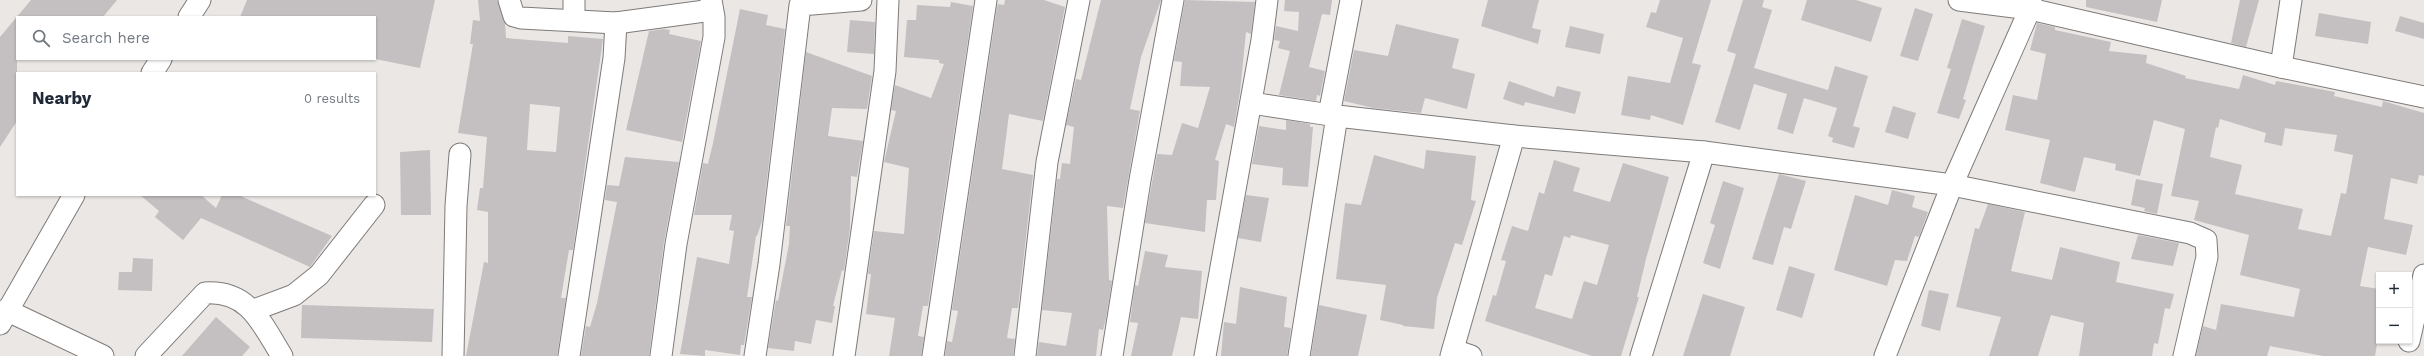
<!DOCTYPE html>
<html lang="en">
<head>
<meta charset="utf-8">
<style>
  :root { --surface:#fff; --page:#f2f2f3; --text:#1f2937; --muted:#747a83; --line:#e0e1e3 }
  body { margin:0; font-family:"Work Sans",sans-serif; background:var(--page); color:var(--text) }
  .controls { position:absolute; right:12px; bottom:12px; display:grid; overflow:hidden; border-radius:0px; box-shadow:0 1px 3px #0004 }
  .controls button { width:36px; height:36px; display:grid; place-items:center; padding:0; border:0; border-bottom:1px solid var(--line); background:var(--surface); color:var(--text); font:20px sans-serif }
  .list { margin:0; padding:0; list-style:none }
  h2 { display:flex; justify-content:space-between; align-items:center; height:52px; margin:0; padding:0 16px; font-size:17px }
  h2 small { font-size:13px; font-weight:400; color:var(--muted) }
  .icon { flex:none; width:22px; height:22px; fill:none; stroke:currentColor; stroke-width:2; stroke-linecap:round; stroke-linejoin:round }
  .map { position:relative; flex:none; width:2424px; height:356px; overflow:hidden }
  .search { position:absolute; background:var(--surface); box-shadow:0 1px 3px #0004; left:16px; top:16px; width:360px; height:44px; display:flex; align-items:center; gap:10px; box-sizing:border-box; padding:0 14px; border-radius:0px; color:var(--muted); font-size:15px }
  .panel { position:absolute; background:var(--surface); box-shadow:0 1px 3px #0004; left:16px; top:72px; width:360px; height:124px; border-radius:0px }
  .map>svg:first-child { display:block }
  .building { fill:#c4c0c2; fill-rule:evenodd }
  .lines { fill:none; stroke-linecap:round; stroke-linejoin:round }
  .minor-casing { stroke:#7e7b79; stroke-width:23 }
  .minor { stroke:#fff; stroke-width:21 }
</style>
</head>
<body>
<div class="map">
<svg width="2424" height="356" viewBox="0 0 2424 356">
  <rect width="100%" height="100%" fill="#eae7e5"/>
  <g class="building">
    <path d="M31,0H117L103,17H17V121L0,147V37Z"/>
    <path d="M247,0H435L420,68L375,59V17H240Z"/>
    <path d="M478,0H497L505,23L506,38L568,43V36L603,39L573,250H569L561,298H566L557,356H466L484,262L488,263V212L477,210L480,188H483L487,137L458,133L473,44H470L473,20L480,21ZM530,104L560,107L556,152L527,150Z"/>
    <path d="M1005,0H1044L1065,7L1043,121L1009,114L1002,169L1033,175L1018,308H1012L1007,338L1015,339L1013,356H945L947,341L952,342L958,311L952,310L997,7L998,4L1004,5Z"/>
    <path d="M1101,0H1161L1141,57L1130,109L1140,111L1123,208L1107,206L1109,280L1112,281L1106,318L1103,330L1099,329L1096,356H1037L1039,342L1066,346L1072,313L1042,310L1057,179H1060L1062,163L1070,164L1074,127L1066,125L1076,79L1081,80Z"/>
    <path d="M1185,0L1255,2L1251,34L1246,32L1240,92L1234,127L1226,124L1215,160L1219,161L1216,200H1207L1205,232L1145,223L1157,154L1172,155L1182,123L1198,128L1210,87L1180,86L1182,62L1174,61Z"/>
    <path d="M1285,0H1332L1330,15L1322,14L1309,67L1325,71L1320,96L1317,95L1316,101L1279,95L1290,51L1278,48L1280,41L1274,40L1276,26L1298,31L1299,12L1284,11Z"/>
    <path d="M1488,0H1539L1532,28L1541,30L1538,44L1481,26Z"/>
    <path d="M1660,0H1711L1692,63L1701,65L1683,125L1651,115L1650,120L1621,115L1628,76L1670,83L1683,38L1646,27L1651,12L1656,13Z"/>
    <path d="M1743,0H1764L1762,7L1772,10L1754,68L1828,90L1835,66L1868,76L1853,126L1860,128L1854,148L1832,142L1833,138L1828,136L1837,108L1804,98L1793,134L1777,129L1787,94L1754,84L1740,130L1715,122L1736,54L1727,51Z"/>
    <path d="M1807,0H1856L1882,8L1871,42L1801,20Z"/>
    <path d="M2086,0H2162L2157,22L2086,7Z"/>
    <path d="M2240,0H2259L2246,47L2231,43Z"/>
    <path d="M951,2L973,6L928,306H923L918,336L924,337L921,356H889L895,318L866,314L871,274H868L874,231L904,234L909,168L884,162L896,111L891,110L895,85L931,98L944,64L939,63V60L904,57L907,20H916L917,5L950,7Z"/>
    <path d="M1915,8L1933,14L1918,61L1900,56Z"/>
    <path d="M740,9L768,15L766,25L785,29L762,221L757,236H756L747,297H752L744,345H741L740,355L705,350V356L680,354L697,257L729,264L734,231L729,230L732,215H694L703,163L708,164L713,143Z"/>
    <path d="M2319,13L2371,22L2368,44L2315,36Z"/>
    <path d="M2400,16L2424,23V39L2395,31Z"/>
    <path d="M1962,19L1985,26L1963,99L1966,100L1959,119L1937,113L1951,69L1947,68Z"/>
    <path d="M850,20L875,22L874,54L847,52Z"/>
    <path d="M2037,23L2055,27V30L2111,42L2109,51L2147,55L2146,63L2186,76L2185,78L2239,89L2243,75L2275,85L2276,81L2335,92L2334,96L2382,107L2383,101L2424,113V176L2419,175L2417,184L2391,178L2384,219L2413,225L2406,255L2368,247L2360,286L2379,289V332L2375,356H2323L2270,346L2267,356H2196L2203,326L2216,330L2221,304L2294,317L2300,289L2240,275L2249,235L2194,220L2199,201L2171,196L2185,129L2154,120L2140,176L2115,170L2116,164L2084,157L2075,192L2040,183L2050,140L2005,130L2013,95L2037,100L2046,54L2030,50ZM2220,119L2266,133L2264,142L2282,146L2285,128L2337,135L2334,151L2353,155L2346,194L2341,193L2331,236L2298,229L2303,209L2235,194L2242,165L2210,157L2216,127L2218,128Z"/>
    <path d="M1396,24L1459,39L1452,68L1475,74L1467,109L1425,98L1421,113L1373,108L1344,101L1354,50L1388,56Z"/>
    <path d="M1570,26L1604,34L1600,54L1565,47Z"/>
    <path d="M664,29L670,30L669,34L701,41L682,142L626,130L649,31Z"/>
    <path d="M806,52L872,76L867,109L832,108L828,136L863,141L857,177L851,176L850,228L844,271L842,270L833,306H835L832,323L816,320L811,344L795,341L794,351L768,348L776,300L778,301L789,244L790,226H786Z"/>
    <path d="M1509,81L1554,97L1557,86L1581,92L1575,114L1525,102L1524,106L1503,99Z"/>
    <path d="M1893,106L1916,113L1908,139L1885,132Z"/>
    <path d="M1286,120L1310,124V127H1313L1308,187L1282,185L1283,168L1252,164L1259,126L1286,130Z"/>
    <path d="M430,150L431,215H401L400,152Z"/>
    <path d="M1426,150L1476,156L1471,200L1476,201L1462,245L1455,243L1437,298L1434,329L1403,326V325L1380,320L1386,285L1336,279L1345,203L1361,205L1374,155L1424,169Z"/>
    <path d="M625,157L679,162L664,242L649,356H581L586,326L590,327L597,303L617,202L605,200L607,185L619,186Z"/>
    <path d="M1554,160L1580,168L1573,191L1610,202L1623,163L1669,177L1646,259L1637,297H1639L1621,356H1592L1485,321L1493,295L1496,296L1506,261L1501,260L1512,226L1528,231L1539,192L1544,194ZM1571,235L1609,245L1597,285L1584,281L1572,319L1535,308L1545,274L1552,276L1564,236L1570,238Z"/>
    <path d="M1779,174L1806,181L1791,229L1784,227L1773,265L1752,259Z"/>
    <path d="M2136,179L2163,184L2157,214L2144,211L2145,208L2131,205Z"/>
    <path d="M1723,181L1744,188L1720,269L1703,263L1715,225L1710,223Z"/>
    <path d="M1892,190L1915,196L1912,207L1928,212L1919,237L1915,236L1907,261L1895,260L1887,286L1834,270L1855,195L1888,205Z"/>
    <path d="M140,195H201L216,208L222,195H238L332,236L310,267L201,218L183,240L155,217L159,211Z"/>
    <path d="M1246,195L1269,198L1261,242L1238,238Z"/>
    <path d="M1988,204L2025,212L2011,271L2052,280L2060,247L2120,262L2116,282L2174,294L2170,309L2165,308L2158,344L2154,343L2152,356H2079L2084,323L2051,315L2038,356H1989L2001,317L1956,307L1975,228L1979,229Z"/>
    <path d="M2138,235L2179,243L2173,266L2131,259Z"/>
    <path d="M1145,251L1168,255L1165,267L1202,271L1198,319L1181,317L1172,356H1131L1138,323L1130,322L1135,285L1138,286Z"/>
    <path d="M133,258L153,259L152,291L118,290L119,272H132Z"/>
    <path d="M1789,266L1815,274L1802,318L1776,310Z"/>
    <path d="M1240,287L1287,297L1284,327L1291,328L1287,356H1221L1224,322L1236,324Z"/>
    <path d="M1929,290L1949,294L1940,331L1921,326Z"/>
    <path d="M1703,294L1745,307L1730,356H1683Z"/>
    <path d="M302,305L434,309L432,342L301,338Z"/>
    <path d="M1319,305L1367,315L1358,356H1311Z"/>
    <path d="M216,317L250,347L242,356H182Z"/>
  </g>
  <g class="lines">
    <defs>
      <g id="minor">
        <path d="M509,0L514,16L521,18L616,23L614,58L569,356"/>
        <path d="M574,0V20"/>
        <path d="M1959,0L2030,9L2281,67L2424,97"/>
        <path d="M189,17L200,0"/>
        <path d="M616,23L712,10"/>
        <path d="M2281,67L2291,0"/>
        <path d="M152,73L161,59"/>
        <path d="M1251,103L1337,116L1514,136L1704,152L1952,185L2190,233L2206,240L2207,257L2184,356"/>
        <path d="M1329,115L1351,0"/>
        <path d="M6,310L103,356"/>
        <path d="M254,310L294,295L319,275L374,205"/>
        <path d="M0,324L74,195"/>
        <path d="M2409,341L2424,275"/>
        <path d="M1453,350L1471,356"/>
        <path d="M146,356L205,293C249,290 262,324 282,356"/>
        <path d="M453,356L456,206L460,154"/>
        <path d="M661,356L676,244L714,37V17L711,0"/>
        <path d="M755,356L769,264L800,5L861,0"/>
        <path d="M844,356L885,71L888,0"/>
        <path d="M933,356L986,0"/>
        <path d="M1025,356L1047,162L1079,0"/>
        <path d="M1112,356L1140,180L1173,0"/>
        <path d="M1205,356L1262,40L1267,0"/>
        <path d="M1299,356L1337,116"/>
        <path d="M1451,356L1514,136"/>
        <path d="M1641,356L1704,152"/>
        <path d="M1885,356L1952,185L2030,9L2031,0"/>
      </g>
    </defs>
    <use href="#minor" class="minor-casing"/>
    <use href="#minor" class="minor"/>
  </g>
</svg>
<div class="controls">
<button>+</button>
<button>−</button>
</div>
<div class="search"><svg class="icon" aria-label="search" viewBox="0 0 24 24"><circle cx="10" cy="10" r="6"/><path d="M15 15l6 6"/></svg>Search here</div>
<section class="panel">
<h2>Nearby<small>0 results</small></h2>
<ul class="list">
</ul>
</section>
</div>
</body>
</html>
